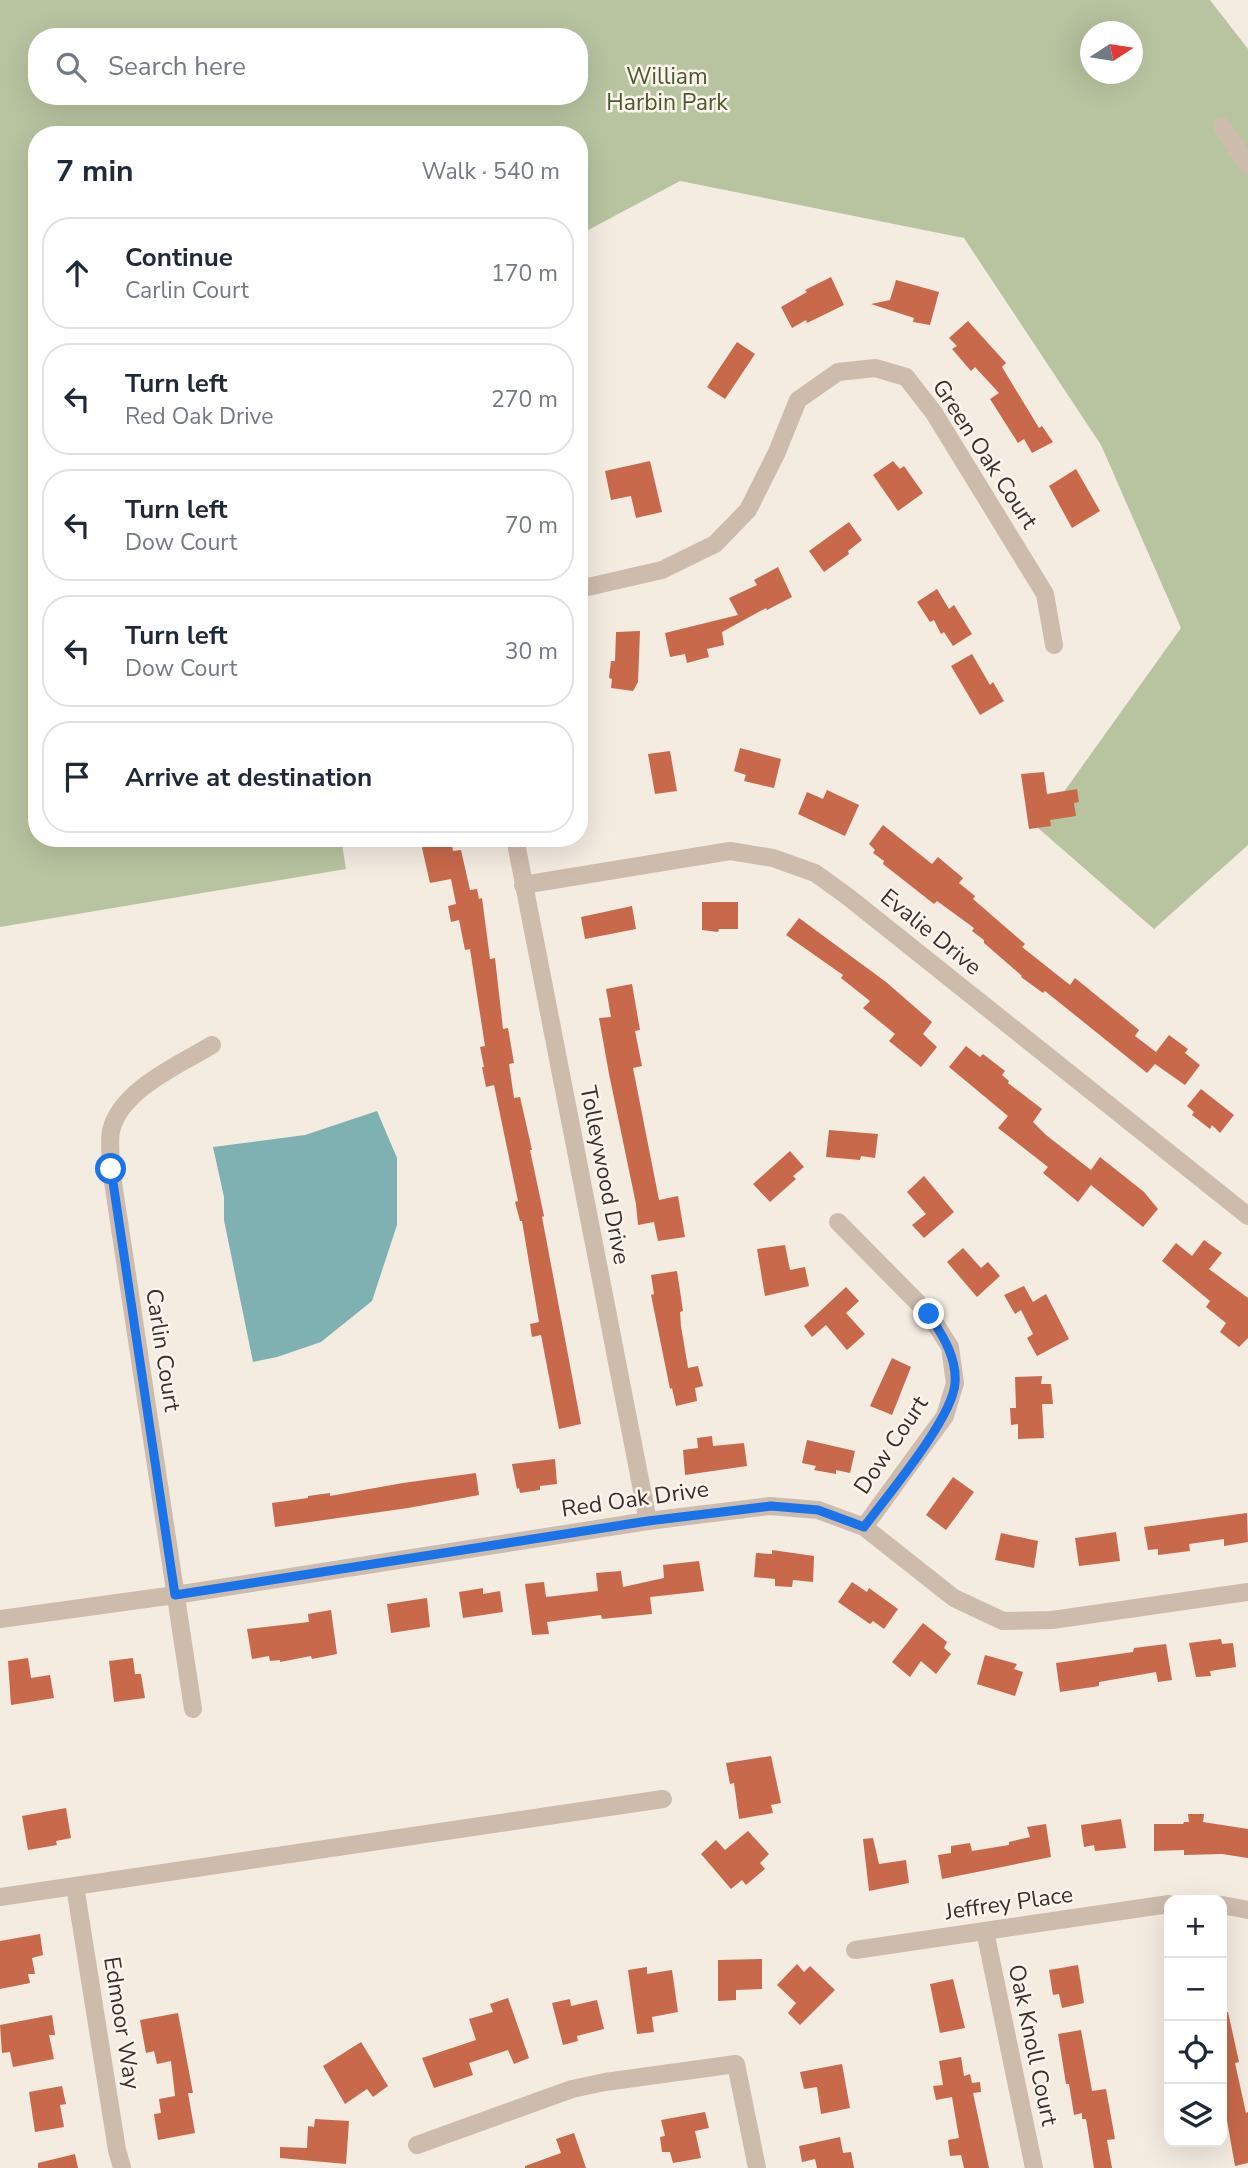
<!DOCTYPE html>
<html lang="en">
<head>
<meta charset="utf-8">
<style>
  :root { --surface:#fff; --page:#f2f2f3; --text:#1f2937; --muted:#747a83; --line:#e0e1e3 }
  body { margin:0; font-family:"Nunito Sans",sans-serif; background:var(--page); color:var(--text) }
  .controls { position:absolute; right:21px; bottom:21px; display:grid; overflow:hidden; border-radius:14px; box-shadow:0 7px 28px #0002 }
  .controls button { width:63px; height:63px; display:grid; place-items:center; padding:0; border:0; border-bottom:2px solid var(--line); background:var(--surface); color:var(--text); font:35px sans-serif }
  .compass { position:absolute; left:1080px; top:21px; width:63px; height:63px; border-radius:50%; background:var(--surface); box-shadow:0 7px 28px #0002; rotate:78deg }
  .stop { position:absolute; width:21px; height:21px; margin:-16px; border:5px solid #1a73e8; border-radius:50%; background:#fff }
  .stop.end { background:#1a73e8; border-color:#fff; box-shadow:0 2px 7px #0008 }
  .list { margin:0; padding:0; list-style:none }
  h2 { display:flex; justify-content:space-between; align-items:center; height:91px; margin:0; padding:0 28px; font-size:30px }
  h2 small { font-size:23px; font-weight:400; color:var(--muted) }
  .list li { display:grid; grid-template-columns:46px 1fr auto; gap:21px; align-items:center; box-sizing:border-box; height:112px; margin:0 14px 14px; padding:0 14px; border:2px solid var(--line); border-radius:28px }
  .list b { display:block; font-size:26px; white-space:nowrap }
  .list p { margin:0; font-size:23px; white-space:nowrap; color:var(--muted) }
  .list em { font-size:23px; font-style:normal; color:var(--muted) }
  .icon { flex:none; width:38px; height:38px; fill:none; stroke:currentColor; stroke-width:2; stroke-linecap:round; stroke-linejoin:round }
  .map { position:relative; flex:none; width:1248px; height:2168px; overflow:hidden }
  .search { position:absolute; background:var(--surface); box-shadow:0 7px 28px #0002; left:28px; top:28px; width:560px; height:77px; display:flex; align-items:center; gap:18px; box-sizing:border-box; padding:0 24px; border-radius:28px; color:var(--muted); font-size:26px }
  .panel { position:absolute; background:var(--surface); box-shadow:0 7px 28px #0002; left:28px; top:126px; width:560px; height:721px; border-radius:28px }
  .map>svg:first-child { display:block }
  .green { fill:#b8c4a0; fill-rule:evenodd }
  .water { fill:#7fb0b2 }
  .building { fill:#c8694b }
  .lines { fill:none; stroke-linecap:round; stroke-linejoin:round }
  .minor { stroke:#cdbbac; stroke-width:18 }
  .route { stroke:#1a73e8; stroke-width:9 }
  .labels { text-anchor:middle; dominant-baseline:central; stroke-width:5; stroke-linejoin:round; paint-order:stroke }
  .park-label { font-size:23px; fill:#4a5a2e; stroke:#fbf5ee }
  .street-label { font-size:23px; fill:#3b302b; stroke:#fbf5ee }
</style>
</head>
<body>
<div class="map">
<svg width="1248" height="2168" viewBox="0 0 1248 2168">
  <rect width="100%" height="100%" fill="#f4ebe1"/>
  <path class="green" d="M0,0H1210L1248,49V845L1154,929L1038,828L1181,628L1101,445L964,238L680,181L579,235V135H37V838H341L346,869L0,927ZM1090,32H1132V74H1090ZM37,37H579V96H37Z"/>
  <path class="water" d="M377,1111L397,1158V1225L372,1301L321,1342L277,1357L253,1362L224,1220V1197L213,1147L305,1135Z"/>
  <g class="building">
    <path d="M831,277L844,305L807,323L806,320L792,328L781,307L807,292L805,290Z"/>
    <path d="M896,280L939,292L930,325L913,322L914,318L871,304L890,300Z"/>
    <path d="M968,321L1006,363L1002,367L1039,428L1042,426L1053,442L1032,453L1024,439L1018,443L990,399L999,393L975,367L971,371L952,349L957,346L949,338Z"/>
    <path d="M737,342L755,354L725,399L707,387Z"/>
    <path d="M650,461L662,512L636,518L631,496L611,500L605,471Z"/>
    <path d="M893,461L900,469L904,466L923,493L898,511L873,475Z"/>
    <path d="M1076,469L1100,511L1072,528L1049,486Z"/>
    <path d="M849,522L862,540L848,551L849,554L824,572L809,551Z"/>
    <path d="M778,567L792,597L767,610L766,608L722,632L724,645L707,649L709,657L687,663L685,654L670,657L665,633L738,615L729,598L757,585L754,580Z"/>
    <path d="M937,589L949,609L954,605L972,634L953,646L944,632L941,634L934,620L930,622L917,602Z"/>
    <path d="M640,631L638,682L633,691L611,688L612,679L609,678L611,661H615L616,632Z"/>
    <path d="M972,654L990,685L993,682L1004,701L980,715L951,666Z"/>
    <path d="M740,748L781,759L774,788L744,781L746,775L734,771Z"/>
    <path d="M670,751L677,791L655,794L648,754Z"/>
    <path d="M1044,772L1047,794L1077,789L1079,802L1074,803L1076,816L1050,820L1051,826L1029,829L1021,774Z"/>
    <path d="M827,790L859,805L845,836L798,814L807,792L823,799Z"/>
    <path d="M883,825L932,864L938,857L963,878L959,883L975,896L973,899L1025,944L1022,947L1070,985L1075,978L1139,1030L1135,1036L1156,1052L1169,1035L1188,1049L1185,1053L1200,1065L1185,1085L1155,1064L1147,1073L1045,991L1043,993L1021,977L1022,976L984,943V940L972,931L974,928L937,901L934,904L883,864L884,861L873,853L875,850L869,844Z"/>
    <path d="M428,838H451L453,851L461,850L470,890L477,889L479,899L482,898L490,959L495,958L503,1029L508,1028L514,1063L509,1064L514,1098L520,1097L532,1150H530L544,1216L542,1217L581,1424L559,1429L541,1335L532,1337L530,1324L539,1322L522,1221H520L515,1202L518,1201L494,1085L486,1087L482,1067H484L480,1047L485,1046L470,949L465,950L459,920L451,922L448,906L456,904L451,879L430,883L422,848Z"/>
    <path d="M702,902H738V929H719L718,932L702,930Z"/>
    <path d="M632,906L636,929L585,939L581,917Z"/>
    <path d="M799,918L886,982L932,1022L923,1034L937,1047L921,1067L889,1041L895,1034L863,1008L870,1001L841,978L843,975L786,935Z"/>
    <path d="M632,984L640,1030L635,1031L642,1066L633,1068L659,1200L678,1196L685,1237L658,1241L654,1222L638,1225L636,1204L609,1074L599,1018L611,1017L606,989Z"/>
    <path d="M966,1046L980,1057L983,1054L1005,1071L1002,1075L1009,1081L1008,1083L1042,1109L1033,1122L1046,1135L1091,1170L1100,1157L1144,1192L1158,1209L1143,1227L1091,1185L1078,1202L1043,1173L1048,1167L998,1128L1008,1116L949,1067Z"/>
    <path d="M1201,1089L1234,1115L1220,1133L1212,1125L1210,1129L1192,1115L1194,1112L1187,1106Z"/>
    <path d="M829,1130L878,1134L875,1158L861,1156L860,1160L826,1157Z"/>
    <path d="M790,1151L804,1167L793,1176L796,1179L770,1202L753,1184Z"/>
    <path d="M924,1176L954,1212L924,1238L912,1225L926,1214L907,1192Z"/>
    <path d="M1204,1240L1222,1253L1209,1269L1248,1298V1338L1239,1347L1220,1332L1226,1323L1206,1307L1210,1301L1162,1261L1176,1243L1192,1256Z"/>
    <path d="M785,1245L790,1270L805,1267L809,1286L765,1296L757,1249Z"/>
    <path d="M963,1248L981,1268L988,1262L1000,1276L977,1297L947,1262Z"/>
    <path d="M677,1271L683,1311L680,1312L681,1326L688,1368L698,1366L703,1386L695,1388L697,1401L676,1406L672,1388L670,1389L651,1295L654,1294L651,1275Z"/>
    <path d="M1024,1286L1033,1302L1046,1294L1069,1339L1037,1356L1027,1338L1033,1334L1021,1310L1015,1314L1004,1295Z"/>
    <path d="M846,1287L859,1301L846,1313L865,1334L847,1350L826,1325L812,1337L804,1326Z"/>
    <path d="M892,1358L911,1367L892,1415L870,1406Z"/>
    <path d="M1042,1376L1041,1384H1051L1053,1404H1042L1044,1438L1018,1439V1424L1011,1425L1010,1408H1016L1015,1377Z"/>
    <path d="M712,1436L713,1446L744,1443L747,1466L685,1475L683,1450L698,1448L697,1438Z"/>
    <path d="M807,1440L855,1451L850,1473L836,1470V1474L814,1470L816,1466L802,1463Z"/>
    <path d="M555,1459L557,1484L540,1486V1490L520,1493L519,1488L517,1489L512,1464Z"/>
    <path d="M476,1473L479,1495L408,1508L275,1527L272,1503L308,1498V1496L330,1493V1496L403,1483Z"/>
    <path d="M953,1477L974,1492L946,1530L926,1515Z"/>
    <path d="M1247,1513L1248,1542L1224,1546V1539L1189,1544L1190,1551L1158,1555V1549L1148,1550L1144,1527Z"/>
    <path d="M1116,1532L1120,1561L1079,1566L1075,1538Z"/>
    <path d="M1001,1533L1038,1541L1034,1568L995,1560Z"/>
    <path d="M772,1550L814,1556L813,1582L793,1580L792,1587L775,1586V1579L754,1577L756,1553L772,1554Z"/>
    <path d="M699,1561L704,1591L650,1597L652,1614L602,1619L601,1615L547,1622L549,1634L532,1635L525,1584L544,1582L546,1597L598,1591L596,1573L621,1571L623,1587L664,1578L663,1565Z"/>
    <path d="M852,1582L867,1592L869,1588L898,1609L884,1629L873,1621L870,1624L838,1602Z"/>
    <path d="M483,1588V1594L500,1591L503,1612L463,1618L459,1592Z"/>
    <path d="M427,1598L430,1627L391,1633L387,1604Z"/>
    <path d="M331,1610L337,1654L312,1659L311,1656L280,1662V1660L270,1661L269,1656L252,1659L247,1629L309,1622L308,1614Z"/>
    <path d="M923,1623L947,1642L944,1648L951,1654L936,1674L921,1661L910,1677L892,1662Z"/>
    <path d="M1221,1639L1222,1644L1233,1643L1236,1667L1210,1671L1211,1676L1196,1677L1189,1643Z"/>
    <path d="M1166,1644L1172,1680L1158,1682L1156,1672L1099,1682V1686L1060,1692L1056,1663L1133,1652L1134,1648Z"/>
    <path d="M985,1655L1017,1664L1014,1669L1023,1672L1015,1696L977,1684Z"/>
    <path d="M28,1658L31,1678L50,1675L54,1698L11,1705L8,1661Z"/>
    <path d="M133,1658L135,1674H141L145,1698L114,1702L109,1661Z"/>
    <path d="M771,1756L781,1803L771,1805L773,1813L739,1819L734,1783L730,1784L726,1763Z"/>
    <path d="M66,1808L71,1838L56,1841L57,1845L28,1850L22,1816Z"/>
    <path d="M1188,1814H1204L1203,1822L1248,1829V1858L1222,1854L1184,1855V1850L1154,1851V1824H1183L1184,1822H1189Z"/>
    <path d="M1121,1819L1126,1848L1095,1851L1094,1845L1084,1847L1081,1825Z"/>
    <path d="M1046,1824L1051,1857L942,1879L938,1855L951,1853V1846L970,1843L972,1851L1009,1845V1842L1030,1837L1027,1827Z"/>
    <path d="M748,1831L769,1854L760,1863L765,1869L746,1885L742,1880L731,1889L701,1854L716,1840L725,1850Z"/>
    <path d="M873,1838L879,1864L906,1860L909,1883L869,1891L863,1839Z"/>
    <path d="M40,1934L43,1955L32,1958L35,1974H28L30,1983L0,1989V1941Z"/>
    <path d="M762,1959V1989L736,1990V2000L718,2001V1960Z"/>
    <path d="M797,1964L804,1972L810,1966L835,1990L800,2025L788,2013L796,2003L777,1985Z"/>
    <path d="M1078,1965L1084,2003L1062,2008L1059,1994L1053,1995L1049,1970Z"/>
    <path d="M647,1967V1974L672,1970L678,2012L652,2017L654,2032L637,2034L628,1970Z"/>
    <path d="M953,1979L965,2028L940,2033L930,1984Z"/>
    <path d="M508,1998L529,2058L514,2064L508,2050L469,2063L473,2075L434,2088L422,2058L476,2040L469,2019L493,2012L490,2004Z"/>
    <path d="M570,1999L571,2006L597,2000L604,2029L577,2036L578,2041L563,2045L552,2003Z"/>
    <path d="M1228,2012L1239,2062L1235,2063L1246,2113L1248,2112V2163L1235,2166L1222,2092V2013Z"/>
    <path d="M178,2013L193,2093H188L195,2133L158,2140L154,2114L161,2113L159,2099L175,2096L171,2061L157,2064L154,2051L146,2053L140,2020Z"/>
    <path d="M52,2015L55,2035H49L54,2059L13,2067L10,2052L2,2053L0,2025Z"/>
    <path d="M1081,2030L1092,2091L1106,2089L1115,2139L1107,2140L1112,2168H1094L1086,2119H1082V2113L1074,2115L1069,2084H1066L1058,2034Z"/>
    <path d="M361,2042L388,2086L373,2097L367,2089L345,2104L323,2066Z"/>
    <path d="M961,2057L964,2076L970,2074L972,2083L980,2082L981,2092L973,2093L989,2168H964L961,2155L950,2156L948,2140L959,2138L952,2097L936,2100L933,2086L943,2085L939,2061Z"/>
    <path d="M842,2064L850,2108L821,2114L817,2087L804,2089L800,2072Z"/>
    <path d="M62,2086L66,2104L60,2105L64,2127L35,2132L29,2092Z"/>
    <path d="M705,2112L709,2128L695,2131L701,2158L673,2163L670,2152H662L660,2137L665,2136L661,2120Z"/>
    <path d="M315,2119L349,2121L346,2164L280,2158V2147L307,2148L308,2126L314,2127Z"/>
    <path d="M574,2133L586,2168H525V2166L561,2153L556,2139Z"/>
    <path d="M840,2137L843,2153L851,2152L854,2168H817L815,2159L802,2162L799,2146Z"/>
    <path d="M75,2154L78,2168H38V2163Z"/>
  </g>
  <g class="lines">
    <g class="minor">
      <path d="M1222,126L1248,166"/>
      <path d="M579,589L662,570L715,544L748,510L777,452L798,400L838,372L875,368L906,377L934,413L1045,594L1054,645"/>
      <path d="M515,838L648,1521"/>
      <path d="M523,885L730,851L773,858L815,873L847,896L1248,1216"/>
      <path d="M838,1222L929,1314L950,1347L955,1383L945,1416L864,1527"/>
      <path d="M0,1619L175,1595L648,1521L770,1506L818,1510L864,1527L954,1598L1003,1621L1052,1620L1248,1592"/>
      <path d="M193,1709L111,1169C111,1157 109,1142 111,1131C120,1090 179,1065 212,1045"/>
      <path d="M75,1886L117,2150L122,2168"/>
      <path d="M0,1897L663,1799"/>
      <path d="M1222,1905L1248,1910"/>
      <path d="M985,1931L1034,2168"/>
      <path d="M855,1950L1169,1904"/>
      <path d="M417,2145L572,2089L605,2082L736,2064L757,2168"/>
    </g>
  </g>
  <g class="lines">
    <path class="route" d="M111,1169L175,1595L648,1521L771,1506L818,1510L864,1527C887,1496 953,1418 955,1383C957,1357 942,1335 929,1314"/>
  </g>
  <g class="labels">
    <g class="park-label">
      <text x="667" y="76">William<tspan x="667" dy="26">Harbin Park</tspan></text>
    </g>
    <g class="street-label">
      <text transform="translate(985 454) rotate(57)">Green Oak Court</text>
      <text transform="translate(931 932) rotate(39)">Evalie Drive</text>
      <text transform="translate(605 1175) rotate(79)">Tolleywood Drive</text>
      <text transform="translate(163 1350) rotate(81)">Carlin Court</text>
      <text transform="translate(891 1445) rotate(-56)">Dow Court</text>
      <text transform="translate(635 1499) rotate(-8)">Red Oak Drive</text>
      <text transform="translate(1009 1903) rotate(-8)">Jeffrey Place</text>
      <text transform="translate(122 2023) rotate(81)">Edmoor Way</text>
      <text transform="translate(1033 2045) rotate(78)">Oak Knoll Court</text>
    </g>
  </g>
</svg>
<div class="controls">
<button>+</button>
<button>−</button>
<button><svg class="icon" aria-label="locate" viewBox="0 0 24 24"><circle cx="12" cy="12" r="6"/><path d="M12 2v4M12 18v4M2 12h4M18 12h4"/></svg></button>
<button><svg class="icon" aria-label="layers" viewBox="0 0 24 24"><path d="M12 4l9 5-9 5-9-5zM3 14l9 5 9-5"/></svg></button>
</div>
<svg class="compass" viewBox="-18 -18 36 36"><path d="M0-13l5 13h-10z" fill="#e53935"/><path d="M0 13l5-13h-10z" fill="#747a83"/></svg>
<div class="stop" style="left:111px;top:1169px"></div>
<div class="stop end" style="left:929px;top:1314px"></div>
<div class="search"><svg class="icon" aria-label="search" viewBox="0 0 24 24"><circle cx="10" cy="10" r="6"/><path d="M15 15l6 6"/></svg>Search here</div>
<section class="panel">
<h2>7 min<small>Walk · 540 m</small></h2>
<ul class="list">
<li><svg class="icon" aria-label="ahead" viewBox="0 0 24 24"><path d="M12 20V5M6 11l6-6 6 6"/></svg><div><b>Continue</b><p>Carlin Court</p></div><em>170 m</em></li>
<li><svg class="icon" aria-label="left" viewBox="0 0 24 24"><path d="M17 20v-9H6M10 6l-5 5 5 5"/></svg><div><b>Turn left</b><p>Red Oak Drive</p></div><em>270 m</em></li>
<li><svg class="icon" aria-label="left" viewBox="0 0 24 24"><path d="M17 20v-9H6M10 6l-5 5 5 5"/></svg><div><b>Turn left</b><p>Dow Court</p></div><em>70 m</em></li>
<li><svg class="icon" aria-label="left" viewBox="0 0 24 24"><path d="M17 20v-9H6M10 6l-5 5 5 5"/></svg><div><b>Turn left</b><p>Dow Court</p></div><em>30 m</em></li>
<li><svg class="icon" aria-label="arrive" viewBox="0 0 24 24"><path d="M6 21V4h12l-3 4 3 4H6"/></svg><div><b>Arrive at destination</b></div></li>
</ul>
</section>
</div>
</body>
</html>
